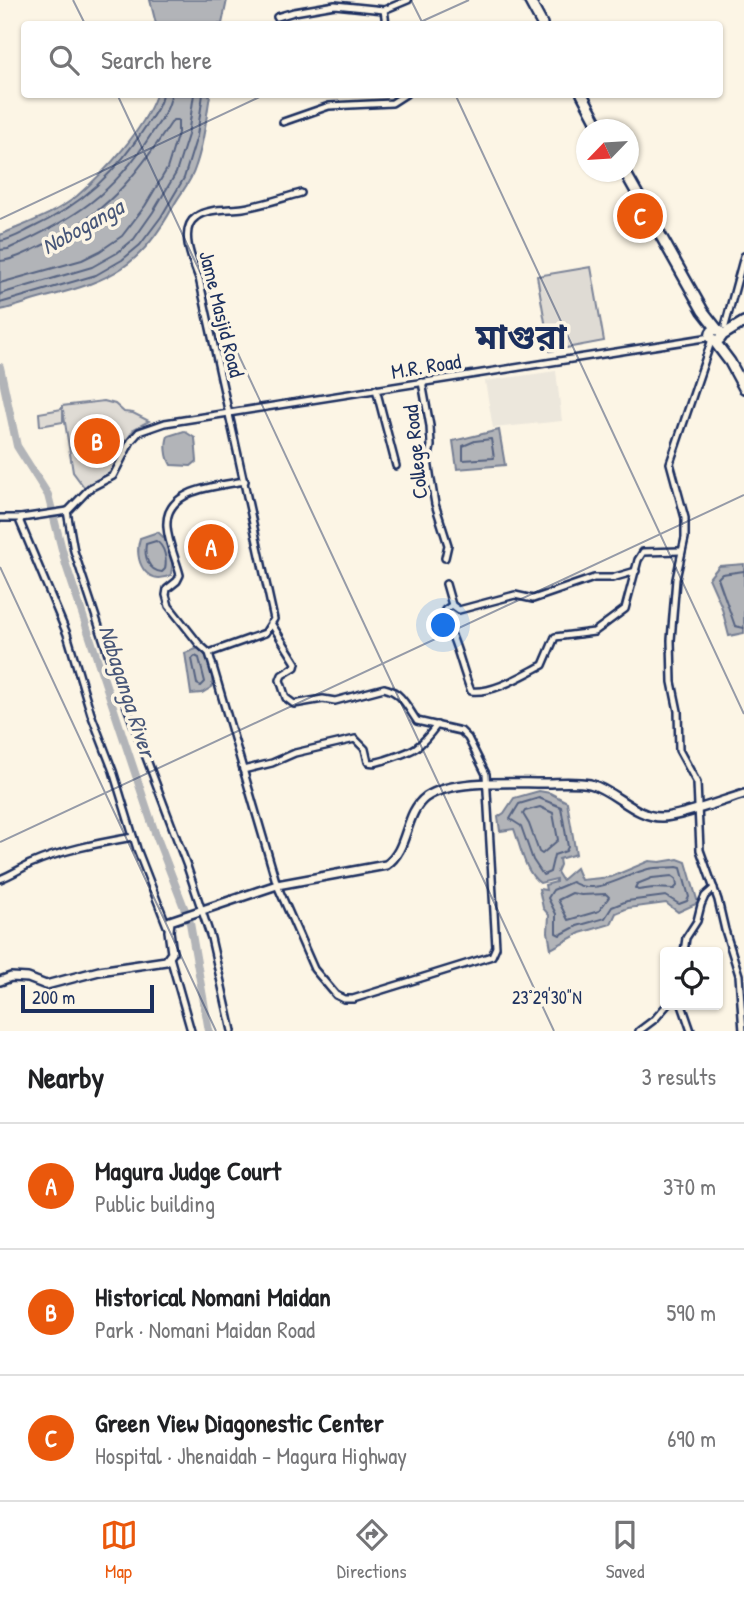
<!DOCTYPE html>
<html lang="en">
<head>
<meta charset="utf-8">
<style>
  :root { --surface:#fff; --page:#f6f6f6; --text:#202124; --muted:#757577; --line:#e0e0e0; --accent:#ea580c }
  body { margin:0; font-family:"Patrick Hand","Noto Sans Bengali",sans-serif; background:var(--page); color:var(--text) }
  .controls { position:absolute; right:21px; bottom:21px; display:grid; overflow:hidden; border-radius:7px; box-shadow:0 2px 5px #0004 }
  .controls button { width:63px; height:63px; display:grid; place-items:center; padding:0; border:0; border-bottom:2px solid var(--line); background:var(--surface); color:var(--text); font:35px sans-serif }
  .compass { position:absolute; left:576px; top:119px; width:63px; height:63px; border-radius:50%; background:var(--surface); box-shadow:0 2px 5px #0004; rotate:245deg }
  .scale { position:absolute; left:21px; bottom:18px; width:133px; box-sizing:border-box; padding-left:7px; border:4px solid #1b2f5e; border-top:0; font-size:19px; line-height:24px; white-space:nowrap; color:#1b2f5e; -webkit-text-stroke:5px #fcf5e5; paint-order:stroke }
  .you { position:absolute; left:444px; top:626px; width:24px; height:24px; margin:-18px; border:5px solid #fff; border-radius:50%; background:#1a73e8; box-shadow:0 0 0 10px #1a73e833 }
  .badge { display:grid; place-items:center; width:46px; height:46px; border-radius:50%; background:var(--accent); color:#fff; font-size:23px; font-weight:700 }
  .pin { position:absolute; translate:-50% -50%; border:4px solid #fff; box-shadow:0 2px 7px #0006 }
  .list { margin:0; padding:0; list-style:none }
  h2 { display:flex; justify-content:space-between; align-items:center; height:91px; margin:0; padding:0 28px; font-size:30px }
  h2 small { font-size:23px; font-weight:400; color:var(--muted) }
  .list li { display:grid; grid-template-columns:46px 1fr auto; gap:21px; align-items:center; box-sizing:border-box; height:126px; padding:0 28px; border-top:2px solid var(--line) }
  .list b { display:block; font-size:26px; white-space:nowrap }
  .list p { margin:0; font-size:23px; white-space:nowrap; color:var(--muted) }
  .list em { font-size:23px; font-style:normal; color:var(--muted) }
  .icon { flex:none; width:38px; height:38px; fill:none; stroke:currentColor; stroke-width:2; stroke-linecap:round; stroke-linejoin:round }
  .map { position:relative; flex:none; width:744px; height:1031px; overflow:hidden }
  .search { position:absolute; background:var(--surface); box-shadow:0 2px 5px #0004; left:21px; right:21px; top:21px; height:77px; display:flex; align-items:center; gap:18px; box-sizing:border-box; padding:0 24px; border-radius:7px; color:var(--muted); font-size:26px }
  .sheet { height:469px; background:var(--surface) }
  nav { display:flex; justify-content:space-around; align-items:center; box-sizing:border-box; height:98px; border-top:2px solid var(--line); background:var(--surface); font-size:19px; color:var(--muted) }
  nav a { display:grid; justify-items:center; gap:4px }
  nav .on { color:var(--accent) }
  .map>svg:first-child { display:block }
  .built { fill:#ece7dc }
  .green { fill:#dfdbd4; stroke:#7d8599; stroke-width:2 }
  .water { fill:#b2b4b8; stroke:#767f94; stroke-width:2 }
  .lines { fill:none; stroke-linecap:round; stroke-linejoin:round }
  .shore { stroke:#576482; stroke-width:2 }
  .river { stroke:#b2b4b8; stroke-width:8 }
  .street-casing { stroke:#1b2f5e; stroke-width:10 }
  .secondary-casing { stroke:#1b2f5e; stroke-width:12 }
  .highway-casing { stroke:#1b2f5e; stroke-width:14 }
  .street { stroke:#fcf5e5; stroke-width:5 }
  .secondary { stroke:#fcf5e5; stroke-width:7 }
  .highway { stroke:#fcf5e5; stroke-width:9 }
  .ticks { fill:none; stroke:#1b2f5e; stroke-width:2; stroke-opacity:0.45 }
  .labels { text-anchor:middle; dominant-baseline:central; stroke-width:7; stroke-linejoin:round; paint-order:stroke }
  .street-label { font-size:21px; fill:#1b2f5e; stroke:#fcf5e5 }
  .water-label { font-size:23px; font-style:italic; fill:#485779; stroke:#fcf5e5 }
  .town-label { font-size:35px; font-weight:bold; fill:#1b2f5e; stroke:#fcf5e5 }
  .ticks-label { font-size:18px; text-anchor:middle; fill:#1b2f5e; stroke:#fcf5e5; stroke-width:7; stroke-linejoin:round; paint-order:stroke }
</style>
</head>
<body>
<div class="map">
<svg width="744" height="1031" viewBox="0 0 744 1031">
  <rect width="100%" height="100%" fill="#fcf5e5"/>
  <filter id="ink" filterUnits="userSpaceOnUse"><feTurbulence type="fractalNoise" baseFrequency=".0143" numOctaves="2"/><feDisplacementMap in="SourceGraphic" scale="14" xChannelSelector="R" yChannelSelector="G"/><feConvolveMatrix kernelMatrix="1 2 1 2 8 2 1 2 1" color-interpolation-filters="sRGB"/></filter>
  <g filter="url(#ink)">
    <path class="built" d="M556,371L562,421L493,428L485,381Z"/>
    <g class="green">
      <path d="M591,267L604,341L550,351L537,276Z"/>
      <path d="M104,401L115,404L124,412L133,413L149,421L134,429L119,453L115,465L109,474L84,487L73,472L63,410V422L40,426L39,413L62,409V406Z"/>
    </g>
    <g class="water">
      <path d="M150,0H227L222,24H156Z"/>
      <path d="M156,95H210C206,119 204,144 195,168C191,182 181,192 174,205C141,266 113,280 46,297C30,301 16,307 0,310V235C25,224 55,214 77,196C106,171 143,131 156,95Z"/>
      <path d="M499,430L505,465L457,469L453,441Z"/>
      <path d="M184,431L195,438L197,461L191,466L171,465C166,457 165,444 168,436Z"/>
      <path d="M158,532C172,544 174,557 171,575C146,587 133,560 140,538Z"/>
      <path d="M744,564V633L729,636L721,605L709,578L719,566Z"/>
      <path d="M199,648C210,657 213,672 212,687L202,693L191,694L185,653Z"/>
      <path d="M539,791L550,793L567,802L576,854L559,859L560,865L557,872L562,880L576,868L581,880L611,877L649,861L660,862L678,859L686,862L698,903L678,912L666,903L628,908L616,913L611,924L580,933L551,949L548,932L549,915L543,908L539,889L546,890L545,885L556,882V879L540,883C525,873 520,845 514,829L500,831L498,817L504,813L514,798Z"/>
    </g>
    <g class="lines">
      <g class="shore">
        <path d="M0,241C10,240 20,234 30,229C82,205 117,172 148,123C154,114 161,105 162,94"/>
        <path d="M0,250L8,249C74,219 113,195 152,133C160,121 170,109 171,94"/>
        <path d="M0,261C14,260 28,252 41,246C104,216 135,178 173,120H178V133L167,169L145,206L122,236L100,251L82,260L0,283"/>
        <path d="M0,294L92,267L117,253L134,239L153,212L176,173L188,135L194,94"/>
        <path d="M0,303L96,275L122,260L140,245L161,217L184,178L197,136L203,94"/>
        <path d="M491,439L494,458L463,460V446L475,441Z"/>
        <path d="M156,541C165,546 167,560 165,569L162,572C148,571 144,556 146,544Z"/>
        <path d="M744,571L722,574L718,578L735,626L744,628"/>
        <path d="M195,656L199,658L205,682L201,686L197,684L192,659Z"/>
        <path d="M539,798L561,807L568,847L566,851L554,855L550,872L543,875L533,860L521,826L510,819L519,804Z"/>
        <path d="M540,807L553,813L558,840L542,854L539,852L529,824L523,814L525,811Z"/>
        <path d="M677,867L681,868L689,897L687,901L679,904L666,896L627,901L612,907L605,918L577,926L560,935L556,933V914L548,898L553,890L572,882C596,897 624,875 648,869C657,867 668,868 677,867Z"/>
        <path d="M672,876L676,879L677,886L674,889L653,888L638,890L635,888L637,884L652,878Z"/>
        <path d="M572,893L581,895L606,894L609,897L599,911L568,920L558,900Z"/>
      </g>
      <path class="river" d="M0,367L17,446L48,495L66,565L154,830L190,923L209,1031"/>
      <defs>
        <g id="street">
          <path d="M384,10L386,24"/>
          <path d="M277,17L294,12L335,5L384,10L408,0"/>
          <path d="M283,122L329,106L392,103L406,94"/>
          <path d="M725,326L744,256"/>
          <path d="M712,339L670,463L685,518V538L676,579L671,640L672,682L678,711L679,750L697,783L700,850L718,900L725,930L739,975L743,1031"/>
          <path d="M422,382L430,426L431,446L428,461L431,480L435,504L448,545L445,558"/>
          <path d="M376,389L396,466"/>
          <path d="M67,511L74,551L115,675L187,866L211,938L232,1031"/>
          <path d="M0,518H21L68,511L90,488L113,476L131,441L139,432L165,423L711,337"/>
          <path d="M21,518L20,522L67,634L91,714L113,771L137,849L167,926"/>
          <path d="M446,584L452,605L445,610L444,619C457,641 461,667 471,691C493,694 523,675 543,665L555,637L594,632L625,609L638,560L643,552L681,551"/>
          <path d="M452,605L459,610L515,595L533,599L594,578H612L636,571"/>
          <path d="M271,623L296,663L295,667L282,675L280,680L286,698L294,704L323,699L335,701L384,688C402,692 407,707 417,721L461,731L468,738L486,774L496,947L492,956L353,999H344L336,995L314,969L277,885L209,653L265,633L274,619L199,278C193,263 178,229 196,217C207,208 230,210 243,208C263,205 282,198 301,193"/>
          <path d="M209,653L199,644L169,606L166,595L167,589L177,581L180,575C176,559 168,543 167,527C164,488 218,486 245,481"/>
          <path d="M243,770L272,763L295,753L355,739L365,749L368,762C374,764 378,762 385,760C415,750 417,751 437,725"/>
          <path d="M0,879C11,875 20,869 30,864C62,850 99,843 133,837"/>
          <path d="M684,952L686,938L697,921L701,905L705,896L714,888"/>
          <path d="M170,957L191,1031"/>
          <path d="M682,1005L691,1031"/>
          <path d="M639,1031L655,1019L667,1005"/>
        </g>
        <path id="secondary" d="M0,981L11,977L28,978L46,985L99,971L166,961L172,953L169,931L170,921L277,885L386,865C409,850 404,813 426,797C452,779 511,783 542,783C557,783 575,781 590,784C614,790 636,818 662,817C680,817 724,800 744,794"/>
        <g id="highway">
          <path d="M529,0L542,24"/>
          <path d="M582,94L601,130"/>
          <path d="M625,172L703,311L717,329"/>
          <circle cx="716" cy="335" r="5.5"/>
          <path d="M721,336L744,322"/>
          <path d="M712,338L730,362L744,388"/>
        </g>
      </defs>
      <use href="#street" class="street-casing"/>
      <use href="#secondary" class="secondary-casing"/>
      <use href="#highway" class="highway-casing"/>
      <use href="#street" class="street"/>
      <use href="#secondary" class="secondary"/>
      <use href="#highway" class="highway"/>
    </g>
  </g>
  <path class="ticks" d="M73,0L85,24M411,0L423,24M416,24L469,0M117,94L554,1031M455,94L744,714M0,219L266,94M0,567L216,1031M0,842L744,495"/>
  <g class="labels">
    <g class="street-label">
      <text transform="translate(222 314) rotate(76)">Jame Masjid Road</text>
      <text transform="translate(426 366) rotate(-9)">M.R. Road</text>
      <text transform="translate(415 452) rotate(-96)">College Road</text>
    </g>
    <g class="water-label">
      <text transform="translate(82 226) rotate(-29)">Noboganga</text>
      <text transform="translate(128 691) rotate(72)">Nabaganga River</text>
    </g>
    <g class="town-label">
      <text x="521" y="336">মাগুরা</text>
    </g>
  </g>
  <g class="ticks-label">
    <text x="547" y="1004">23°29'30"N</text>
  </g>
</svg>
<div class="controls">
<button><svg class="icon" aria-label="locate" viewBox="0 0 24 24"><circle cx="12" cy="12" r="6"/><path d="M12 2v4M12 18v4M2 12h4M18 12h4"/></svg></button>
</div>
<svg class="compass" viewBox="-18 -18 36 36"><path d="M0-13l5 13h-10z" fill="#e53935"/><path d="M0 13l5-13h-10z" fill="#757577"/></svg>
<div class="scale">200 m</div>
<div class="you"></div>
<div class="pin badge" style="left:211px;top:547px">A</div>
<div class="pin badge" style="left:97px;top:441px">B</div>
<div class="pin badge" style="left:640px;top:216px">C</div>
<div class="search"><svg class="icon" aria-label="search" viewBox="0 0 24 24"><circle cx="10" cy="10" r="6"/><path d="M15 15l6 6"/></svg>Search here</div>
</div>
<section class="sheet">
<h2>Nearby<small>3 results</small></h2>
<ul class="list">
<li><span class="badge">A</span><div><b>Magura Judge Court</b><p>Public building</p></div><em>370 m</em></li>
<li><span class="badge">B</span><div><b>Historical Nomani Maidan</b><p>Park · Nomani Maidan Road</p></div><em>590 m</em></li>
<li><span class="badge">C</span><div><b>Green View Diagonestic Center</b><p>Hospital · Jhenaidah - Magura Highway</p></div><em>690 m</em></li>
</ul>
</section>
<nav>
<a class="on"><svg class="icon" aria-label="map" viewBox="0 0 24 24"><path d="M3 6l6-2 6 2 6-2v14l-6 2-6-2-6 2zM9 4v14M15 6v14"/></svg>Map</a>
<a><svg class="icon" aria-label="directions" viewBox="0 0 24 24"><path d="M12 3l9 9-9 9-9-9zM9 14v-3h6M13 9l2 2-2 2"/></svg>Directions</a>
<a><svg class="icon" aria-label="saved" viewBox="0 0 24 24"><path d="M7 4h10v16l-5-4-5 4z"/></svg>Saved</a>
</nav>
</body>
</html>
